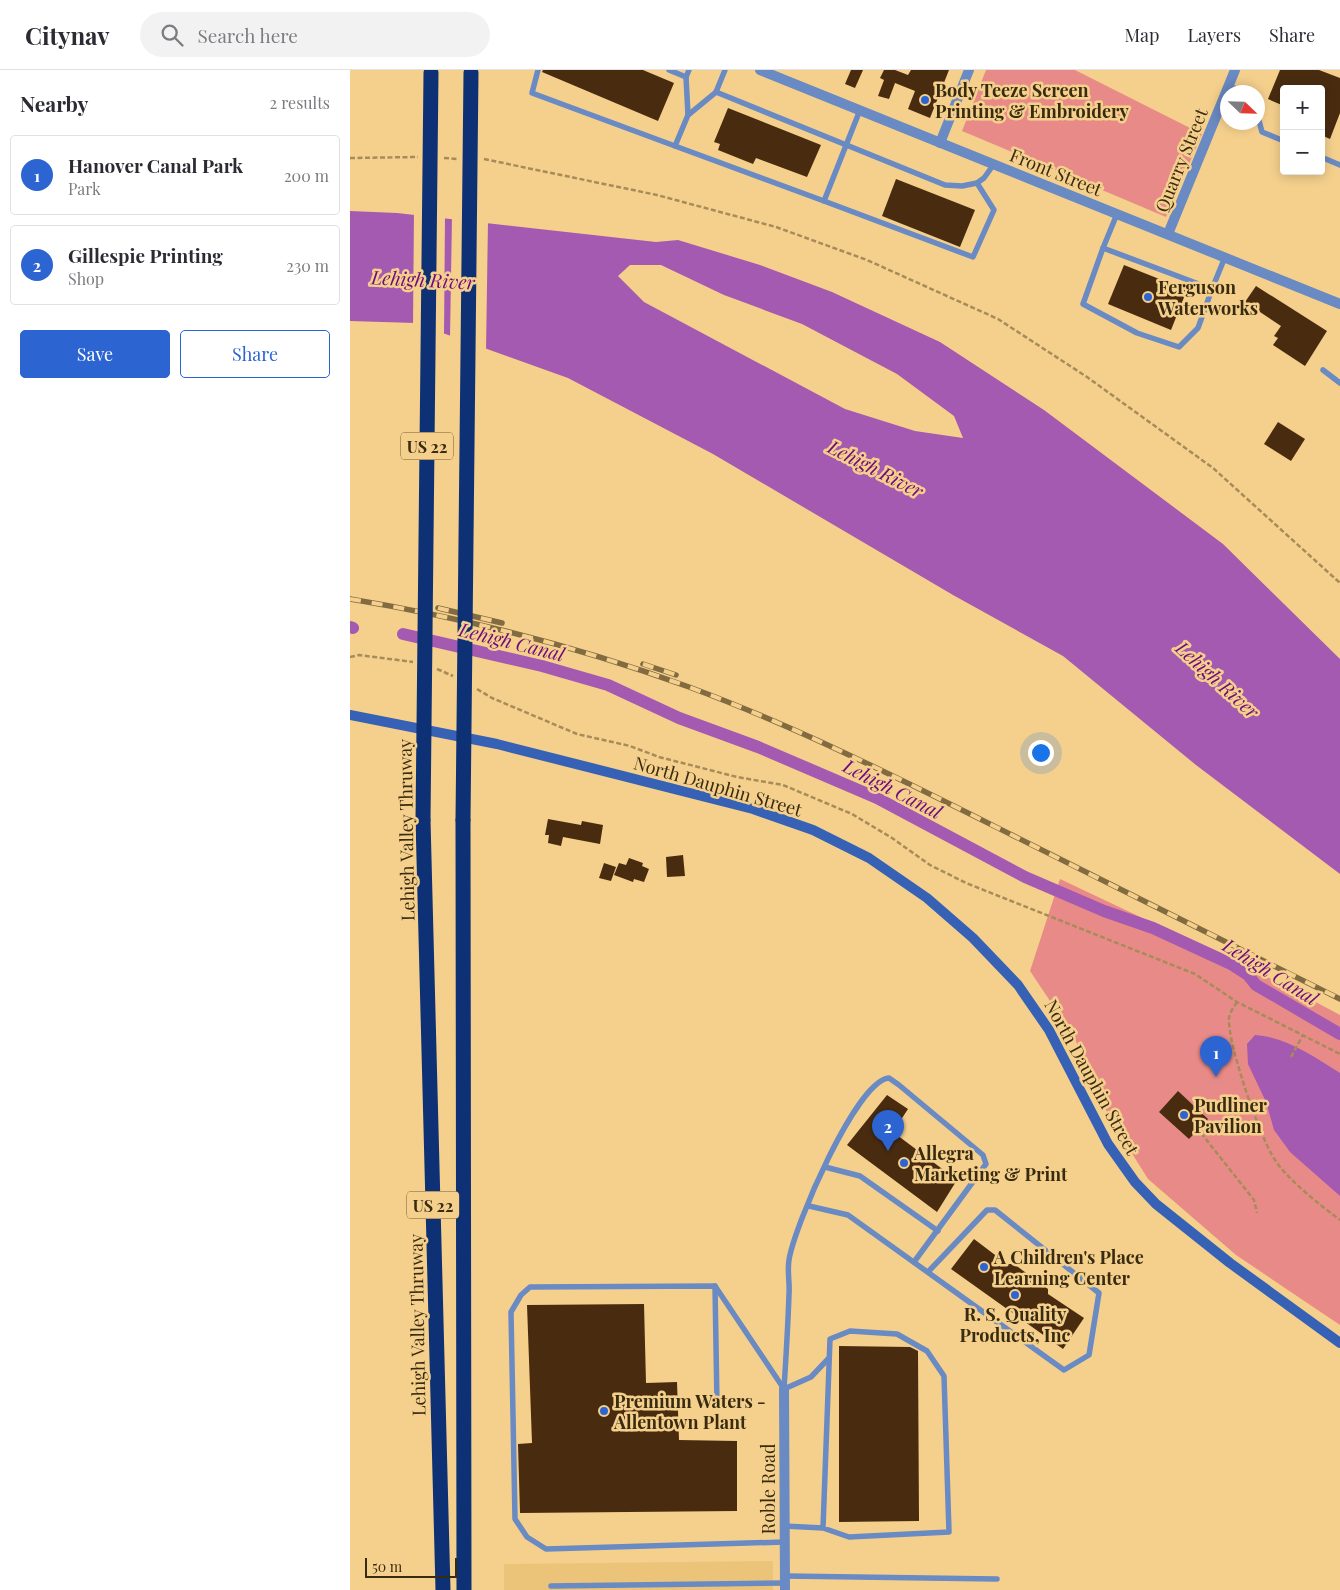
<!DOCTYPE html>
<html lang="en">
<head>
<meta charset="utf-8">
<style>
  :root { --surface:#fff; --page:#f2f2f3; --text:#2b2b33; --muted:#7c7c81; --line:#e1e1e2; --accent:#2c64d2 }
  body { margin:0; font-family:"Playfair Display",serif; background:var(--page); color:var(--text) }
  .controls { position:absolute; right:15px; top:15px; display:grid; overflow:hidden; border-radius:5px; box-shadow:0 2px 12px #0003 }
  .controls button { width:45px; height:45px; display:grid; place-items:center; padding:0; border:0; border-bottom:1px solid var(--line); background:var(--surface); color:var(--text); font:25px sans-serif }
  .compass { position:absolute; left:870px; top:15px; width:45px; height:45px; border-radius:50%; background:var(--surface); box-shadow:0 2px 12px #0003; rotate:113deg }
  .scale { position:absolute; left:15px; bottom:12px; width:92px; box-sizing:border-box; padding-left:5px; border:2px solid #392b0f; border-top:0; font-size:14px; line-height:18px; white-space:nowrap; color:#392b0f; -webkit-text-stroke:4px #f5d08d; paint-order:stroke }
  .you { position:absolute; left:690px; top:682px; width:18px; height:18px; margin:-12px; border:4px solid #fff; border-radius:50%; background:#1a73e8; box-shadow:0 0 0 8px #1a73e833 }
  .badge { display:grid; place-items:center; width:32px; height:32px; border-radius:50%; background:var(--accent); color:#fff; font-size:16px; font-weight:700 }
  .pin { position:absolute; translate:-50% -41px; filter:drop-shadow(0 1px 2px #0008) }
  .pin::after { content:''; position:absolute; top:26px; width:18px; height:15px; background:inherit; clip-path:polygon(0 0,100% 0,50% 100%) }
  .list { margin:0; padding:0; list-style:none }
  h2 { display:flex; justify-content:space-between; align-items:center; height:65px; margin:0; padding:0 20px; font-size:21px }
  h2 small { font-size:16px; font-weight:400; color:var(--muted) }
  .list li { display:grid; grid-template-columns:32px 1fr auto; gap:15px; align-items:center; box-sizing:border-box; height:80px; margin:0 10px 10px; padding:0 10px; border:1px solid var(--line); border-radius:5px }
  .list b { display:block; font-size:19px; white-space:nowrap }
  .list p { margin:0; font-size:16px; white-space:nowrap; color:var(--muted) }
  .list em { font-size:16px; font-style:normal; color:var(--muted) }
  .actions { display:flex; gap:10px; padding:15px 20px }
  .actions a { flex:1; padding:11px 0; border:1px solid var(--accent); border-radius:5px; text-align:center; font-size:18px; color:var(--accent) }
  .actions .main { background:var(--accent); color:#fff }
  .icon { flex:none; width:28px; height:28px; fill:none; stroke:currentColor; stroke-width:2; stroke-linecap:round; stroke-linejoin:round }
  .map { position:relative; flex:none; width:990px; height:1520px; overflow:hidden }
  header { display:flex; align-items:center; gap:30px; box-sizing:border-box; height:70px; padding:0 25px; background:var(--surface); border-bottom:1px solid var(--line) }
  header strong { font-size:24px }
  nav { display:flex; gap:28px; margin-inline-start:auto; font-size:18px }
  .search { width:350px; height:45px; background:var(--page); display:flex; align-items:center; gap:12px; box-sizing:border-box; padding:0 18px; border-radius:28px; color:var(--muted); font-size:19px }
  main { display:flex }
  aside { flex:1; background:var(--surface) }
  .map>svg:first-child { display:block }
  .built { fill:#ecc479 }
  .green { fill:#e88b88 }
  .water { fill:#a45ab0; fill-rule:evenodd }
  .pier { fill:#f5d08d }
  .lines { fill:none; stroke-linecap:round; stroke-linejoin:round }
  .canal { stroke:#a45ab0; stroke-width:12 }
  .building { fill:#492c10 }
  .path { stroke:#a78c59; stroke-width:2.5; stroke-dasharray:5 2.5; stroke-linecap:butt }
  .lane { stroke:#6a8ac3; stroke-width:5.5 }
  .street { stroke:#6a8ac3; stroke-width:10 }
  .secondary { stroke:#3661b5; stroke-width:10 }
  .highway { stroke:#0e3176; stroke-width:15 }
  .rail-casing { stroke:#826b40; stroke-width:5.5 }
  .rail { stroke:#f5d08d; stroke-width:4; stroke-dasharray:11; stroke-linecap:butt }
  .highway-bridge { stroke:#0e3176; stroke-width:15 }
  .poi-dot { fill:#2c64d2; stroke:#f5d08d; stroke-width:2 }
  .labels { text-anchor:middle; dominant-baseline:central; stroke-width:5; stroke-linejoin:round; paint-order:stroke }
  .shield { fill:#f5d08d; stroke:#715c35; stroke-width:1 }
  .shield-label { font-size:16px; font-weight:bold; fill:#392b0f }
  .poi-label { font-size:18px; font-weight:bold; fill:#392b0f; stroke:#f5d08d; text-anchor:start }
  .street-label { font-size:18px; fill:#392b0f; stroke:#f5d08d }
  .water-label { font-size:19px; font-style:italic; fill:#6f0c7d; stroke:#f5d08d }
</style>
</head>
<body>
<header>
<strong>Citynav</strong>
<div class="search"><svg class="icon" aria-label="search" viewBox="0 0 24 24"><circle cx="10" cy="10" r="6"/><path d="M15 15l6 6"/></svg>Search here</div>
<nav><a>Map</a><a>Layers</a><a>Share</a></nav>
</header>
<main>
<aside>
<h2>Nearby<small>2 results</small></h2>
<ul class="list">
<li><span class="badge">1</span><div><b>Hanover Canal Park</b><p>Park</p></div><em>200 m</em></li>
<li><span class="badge">2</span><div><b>Gillespie Printing</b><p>Shop</p></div><em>230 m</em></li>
</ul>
<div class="actions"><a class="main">Save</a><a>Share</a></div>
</aside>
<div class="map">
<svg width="990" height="1520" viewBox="0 0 990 1520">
  <rect width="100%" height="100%" fill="#f5d08d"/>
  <path class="built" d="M423,1491V1520H154V1494Z"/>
  <g class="green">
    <path d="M636,0H725L852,64L816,147L612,61Z"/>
    <path d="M710,809L930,913L990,945V1255L886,1185L798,1109L759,1047L724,967L680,901Z"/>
  </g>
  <g class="water">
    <path d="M0,141L47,143L306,172L328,170L410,195L482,222L590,272L694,340L873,474L990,589V804L846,695L713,586L603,525L363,384L218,308L65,253L0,251ZM280,195H311L374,225L452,254L547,304L604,346L613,368L565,361L495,339L294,232L268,206Z"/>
    <path d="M905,965C936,967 964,987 990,1003V1126L940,1082L924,1060L916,1032L898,994L897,974Z"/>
  </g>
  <g class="pier">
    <path d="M64,142L95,146L94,266L63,255Z"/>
    <path d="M102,146L138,150L136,281L100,268Z"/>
  </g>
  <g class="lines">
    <g class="canal">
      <path d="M0,557L3,558"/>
      <path d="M53,564L192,596L258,615L329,648L408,677L527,728L675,807L754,841L803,858L881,894L898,905L906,915L990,964"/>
    </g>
  </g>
  <g class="building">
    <path d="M193,0H293L324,13L308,51L192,2Z"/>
    <path d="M501,0H513L505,18L495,14Z"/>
    <path d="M534,0H545L558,5L561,0H599L580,48L558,39L565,21L545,13L539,29L528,26L534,10L530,8Z"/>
    <path d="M930,0H969L990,8V43L980,69L971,65V19H934V36L918,29Z"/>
    <path d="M378,38L471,75L457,107L406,88L403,94L368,80L370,74L364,72Z"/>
    <path d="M546,109L625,140L610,177L532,146Z"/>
    <path d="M774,195L837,220L821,260L758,234Z"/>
    <path d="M906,216L977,261L955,296L923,275L928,268L924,266L931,256L895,232Z"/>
    <path d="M928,352L955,369L941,391L914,374Z"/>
    <path d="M198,749L231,755L232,751L253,755L250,774L213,767L211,776L198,773L199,765H195Z"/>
    <path d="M333,785L335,806L317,807L316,787Z"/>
    <path d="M279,788L293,793L292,796L299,799L294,812L284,809L283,812L264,805L269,793L276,795Z"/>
    <path d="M254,793L266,797L261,811L249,808Z"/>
    <path d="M828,1021L858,1049L839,1069L809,1042Z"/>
    <path d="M537,1025L558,1039L543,1062L607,1110L587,1142L497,1075Z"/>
    <path d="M624,1169L657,1194H664L698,1219V1224L734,1248L713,1279L601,1199Z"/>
    <path d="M294,1234L296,1313L327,1312L329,1370L387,1371V1441L170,1443L168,1374L182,1373L177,1235Z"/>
    <path d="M489,1276L560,1277L568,1281L569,1451L489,1452Z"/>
  </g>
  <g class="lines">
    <g class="path">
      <path d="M0,88L68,87"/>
      <path d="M94,88L108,89"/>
      <path d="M134,89L307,125L426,157L517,190L648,249L737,307L863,398L990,513"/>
      <path d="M0,587L9,585L63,592"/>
      <path d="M87,599L103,606"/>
      <path d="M127,619L142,628L227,664L280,676L309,687L387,707L433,715L502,744L542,768L580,795L616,813L845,904L887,932L990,984"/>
      <path d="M887,932C884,937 879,943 879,949C878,975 910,1068 925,1090C939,1111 970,1135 990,1150"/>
      <path d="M941,987L953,965"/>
      <path d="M851,1063L904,1130L907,1143"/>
    </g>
    <g class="lane">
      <path d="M188,0L182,23L325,76"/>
      <path d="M319,0L336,7L339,0"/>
      <path d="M336,7L338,45"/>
      <path d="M879,16L894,22"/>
      <path d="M366,22L375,0"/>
      <path d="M510,40L474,131L623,187L644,140L627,113L634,108L644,94"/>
      <path d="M908,47L912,62L934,71"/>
      <path d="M971,87L990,95"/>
      <path d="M474,131L325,76L338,45L366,22L595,115L612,116L627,113"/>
      <path d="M767,144L753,178L862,219L875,187"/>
      <path d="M753,178L733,234L787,263L829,277L848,258L862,219"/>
      <path d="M973,300L990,313"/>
      <path d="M475,1097L510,1106L588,1161"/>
      <path d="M459,1136L498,1145L714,1300L739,1285L749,1223L645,1140H637L578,1202"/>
      <path d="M365,1216L367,1335"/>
      <path d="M434,1319L365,1216L180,1217L171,1225L161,1242L165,1449L177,1467L196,1479L434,1472"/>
      <path d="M434,1319C436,1287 438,1256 439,1224C440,1213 437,1201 439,1190C444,1157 506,1011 539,1008L549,1015L633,1085L636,1094L564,1192"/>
      <path d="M434,1319L461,1307L478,1289"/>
      <path d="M434,1456L473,1458L499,1467L599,1462L594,1306L577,1281L547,1264L500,1261L480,1269L473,1458"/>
      <path d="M435,1506L647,1509"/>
      <path d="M201,1516L435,1513"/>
    </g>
    <g class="street">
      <path d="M410,0L990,234"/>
      <path d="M590,73L619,0"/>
      <path d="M818,164L885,0"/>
      <path d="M434,1319L435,1520"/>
    </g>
    <path class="secondary" d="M0,645L147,674L403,739L463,760L519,788L577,828L623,868L668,915L699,960L758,1074L785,1112L806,1134L880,1193L990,1273"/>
    <g class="highway">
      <path d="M73,750L93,1520"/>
      <path d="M113,750L114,1520"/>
    </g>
    <defs>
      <g id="rail">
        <path d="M0,529C115,548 229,577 339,617C450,658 556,712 662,765C771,820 881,874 990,929"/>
        <path d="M88,538L152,553"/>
        <path d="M293,594L326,605"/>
      </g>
    </defs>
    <use href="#rail" class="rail-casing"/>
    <use href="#rail" class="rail"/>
    <g class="highway-bridge">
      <path d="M73,750L81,3"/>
      <path d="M113,750L121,3"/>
    </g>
  </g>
  <g class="poi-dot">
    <circle cx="575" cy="30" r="5"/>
    <circle cx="798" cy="227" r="5"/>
    <circle cx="834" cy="1045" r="5"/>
    <circle cx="554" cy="1093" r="5"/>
    <circle cx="634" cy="1197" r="5"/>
    <circle cx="665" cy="1225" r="5"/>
    <circle cx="254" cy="1341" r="5"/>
  </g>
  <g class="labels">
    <g class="shield">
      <rect x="51" y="362.5" width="52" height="27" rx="4"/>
      <rect x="57" y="1121.5" width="52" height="27" rx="4"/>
    </g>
    <g class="shield-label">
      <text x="77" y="376">US 22</text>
      <text x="83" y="1135">US 22</text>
    </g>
    <g class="poi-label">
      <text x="585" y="20">Body Teeze Screen<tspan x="585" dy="21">Printing &amp; Embroidery</tspan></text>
      <text x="808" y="217">Ferguson<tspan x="808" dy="21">Waterworks</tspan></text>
      <text x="844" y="1035">Pudliner<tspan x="844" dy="21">Pavilion</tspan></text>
      <text x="564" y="1083">Allegra<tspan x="564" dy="21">Marketing &amp; Print</tspan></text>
      <text x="644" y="1187">A Children's Place<tspan x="644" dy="21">Learning Center</tspan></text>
      <text x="665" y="1244" text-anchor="middle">R. S. Quality<tspan x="665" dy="21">Products, Inc</tspan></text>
      <text x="264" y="1331">Premium Waters -<tspan x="264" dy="21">Allentown Plant</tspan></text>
    </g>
    <g class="street-label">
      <text transform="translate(831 90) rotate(-68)">Quarry Street</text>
      <text transform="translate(706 102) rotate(22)">Front Street</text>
      <text transform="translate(368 716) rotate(16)">North Dauphin Street</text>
      <text transform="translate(56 760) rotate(-91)">Lehigh Valley Thruway</text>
      <text transform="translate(742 1007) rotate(61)">North Dauphin Street</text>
      <text transform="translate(67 1255) rotate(-91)">Lehigh Valley Thruway</text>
      <text transform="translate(418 1419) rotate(-90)">Roble Road</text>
    </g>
    <g class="water-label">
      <text transform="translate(73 209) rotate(3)">Lehigh River</text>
      <text transform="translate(526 398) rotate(27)">Lehigh River</text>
      <text transform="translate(162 571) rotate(14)">Lehigh Canal</text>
      <text transform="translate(868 609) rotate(42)">Lehigh River</text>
      <text transform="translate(543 718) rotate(27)">Lehigh Canal</text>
      <text transform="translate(921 901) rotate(32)">Lehigh Canal</text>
    </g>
  </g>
</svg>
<div class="controls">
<button>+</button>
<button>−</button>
</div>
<svg class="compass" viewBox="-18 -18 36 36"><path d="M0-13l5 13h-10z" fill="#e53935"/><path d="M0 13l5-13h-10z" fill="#7c7c81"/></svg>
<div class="scale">50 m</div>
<div class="you"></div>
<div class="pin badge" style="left:866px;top:1007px">1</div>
<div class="pin badge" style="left:538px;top:1081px">2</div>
</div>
</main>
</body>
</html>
